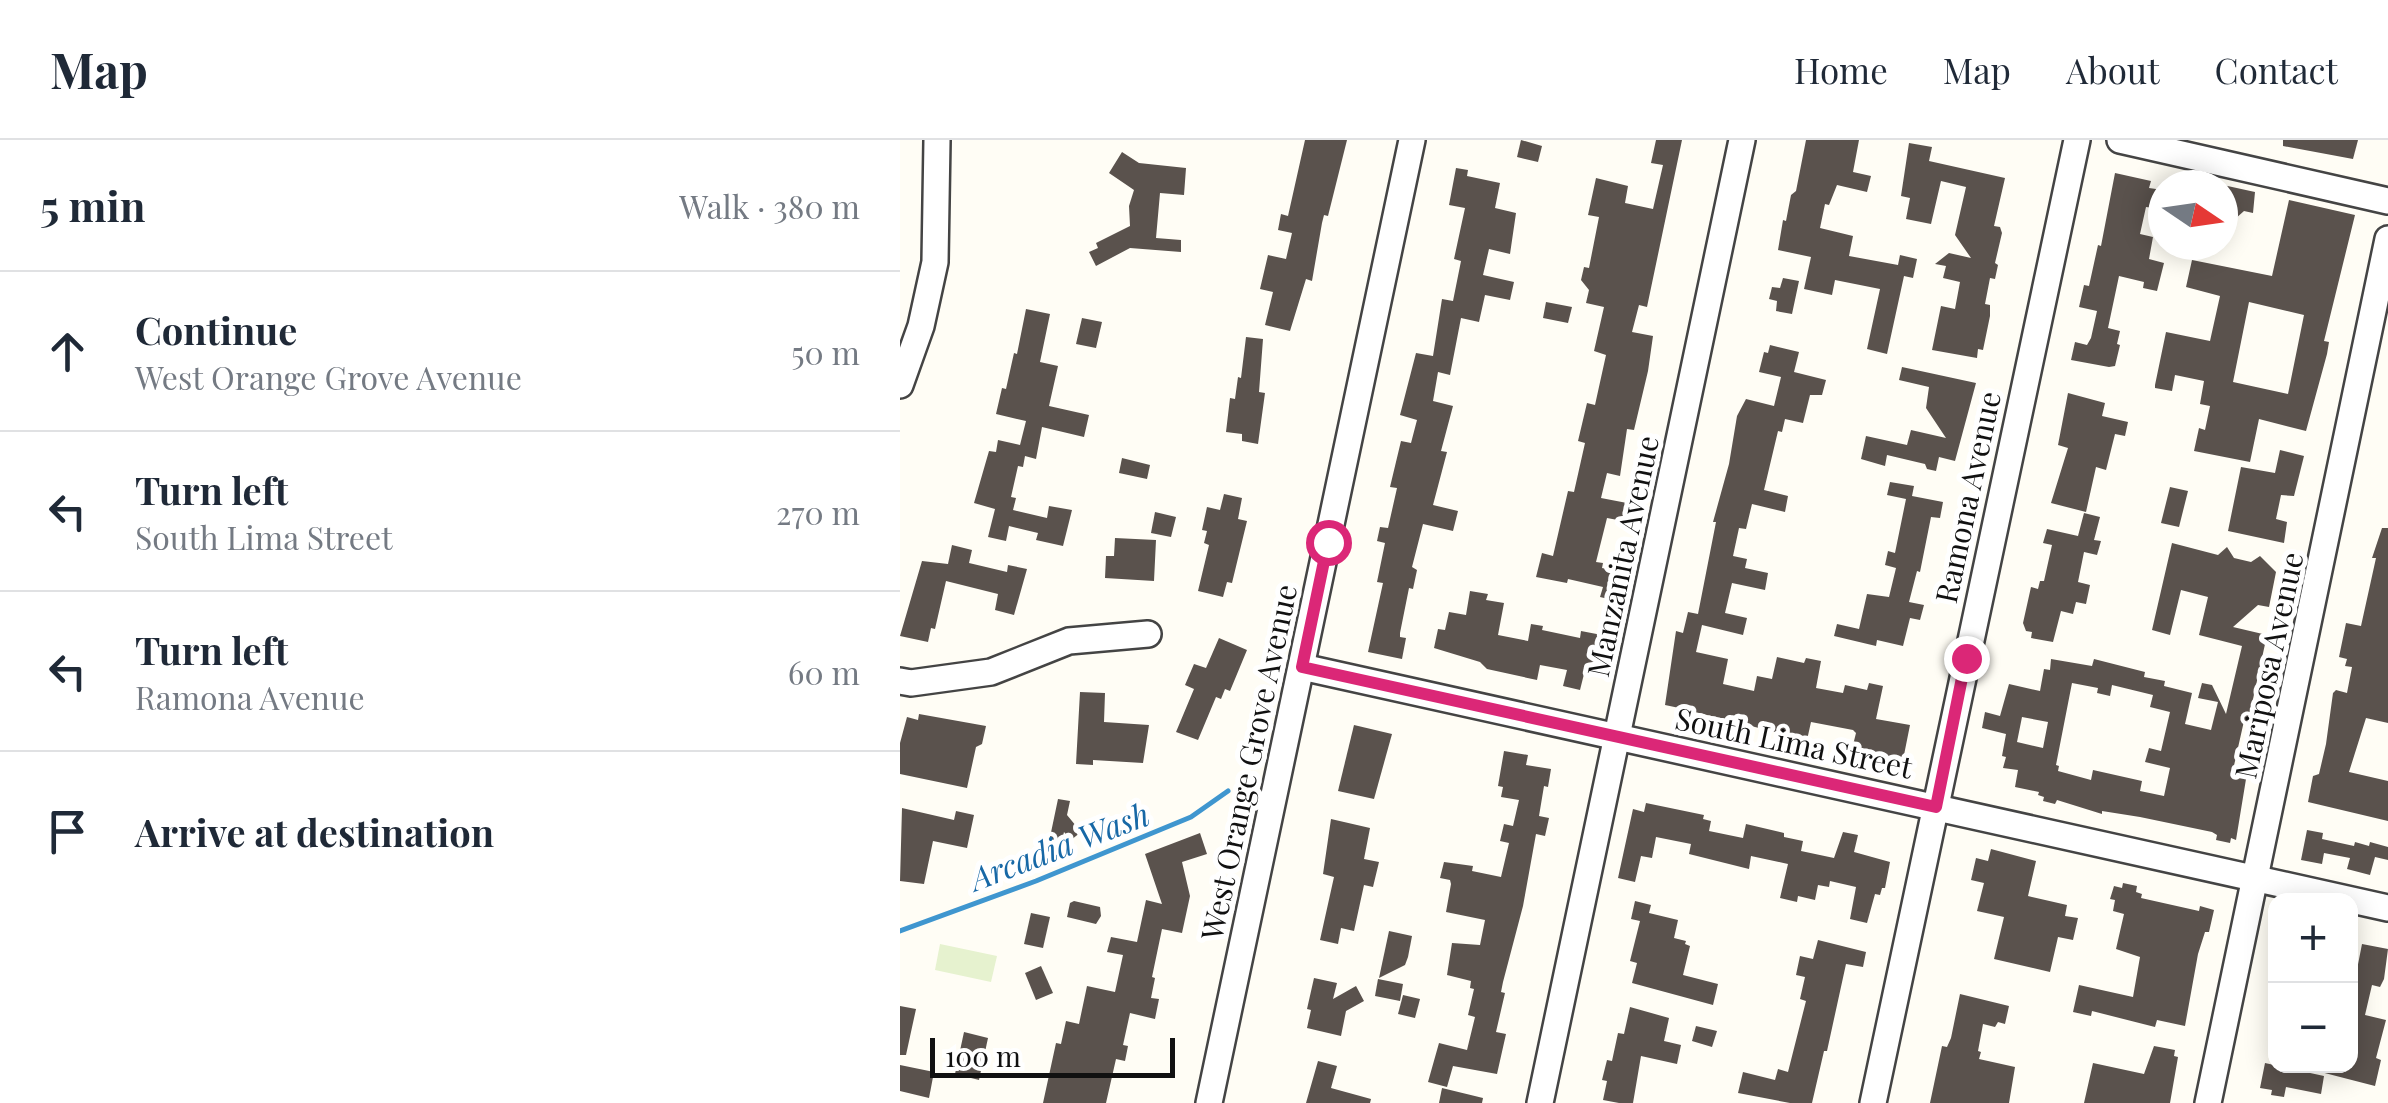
<!DOCTYPE html>
<html lang="en">
<head>
<meta charset="utf-8">
<style>
  :root { --surface:#fff; --page:#f2f2f3; --text:#1f2937; --muted:#747a83; --line:#e0e1e3 }
  body { margin:0; font-family:"Playfair Display",serif; background:var(--page); color:var(--text) }
  .controls { position:absolute; right:30px; bottom:30px; display:grid; overflow:hidden; border-radius:20px; box-shadow:0 5px 25px #0003 }
  .controls button { width:90px; height:90px; display:grid; place-items:center; padding:0; border:0; border-bottom:2px solid var(--line); background:var(--surface); color:var(--text); font:50px sans-serif }
  .compass { position:absolute; left:1248px; top:30px; width:90px; height:90px; border-radius:50%; background:var(--surface); box-shadow:0 5px 25px #0003; rotate:103deg }
  .scale { position:absolute; left:30px; bottom:25px; width:245px; box-sizing:border-box; padding-left:10px; border:5px solid #111; border-top:0; font-size:28px; line-height:35px; white-space:nowrap; color:#111; -webkit-text-stroke:8px #fff; paint-order:stroke }
  .stop { position:absolute; width:30px; height:30px; margin:-22px; border:8px solid #db2777; border-radius:50%; background:#fff }
  .stop.end { background:#db2777; border-color:#fff; box-shadow:0 2px 10px #0008 }
  .list { margin:0; padding:0; list-style:none }
  h2 { display:flex; justify-content:space-between; align-items:center; height:130px; margin:0; padding:0 40px; font-size:42px }
  h2 small { font-size:32px; font-weight:400; color:var(--muted) }
  .list li { display:grid; grid-template-columns:65px 1fr auto; gap:30px; align-items:center; box-sizing:border-box; height:160px; padding:0 40px; border-top:2px solid var(--line) }
  .list b { display:block; font-size:38px; white-space:nowrap }
  .list p { margin:0; font-size:32px; white-space:nowrap; color:var(--muted) }
  .list em { font-size:32px; font-style:normal; color:var(--muted) }
  .icon { flex:none; width:55px; height:55px; fill:none; stroke:currentColor; stroke-width:2; stroke-linecap:round; stroke-linejoin:round }
  .map { position:relative; flex:none; width:1488px; height:963px; overflow:hidden }
  header { display:flex; align-items:center; gap:60px; box-sizing:border-box; height:140px; padding:0 50px; background:var(--surface); border-bottom:2px solid var(--line) }
  header strong { font-size:48px }
  nav { display:flex; gap:55px; margin-inline-start:auto; font-size:35px }
  main { display:flex }
  aside { flex:1; background:var(--surface) }
  .map>svg:first-child { display:block }
  .pitch { fill:#e6f2cf }
  .lines { fill:none; stroke-linecap:round; stroke-linejoin:round }
  .stream { stroke:#3f96cf; stroke-width:5 }
  .building { fill:#5a524d; fill-rule:evenodd }
  .minor-casing { stroke:#444; stroke-width:30 }
  .minor { stroke:#fff; stroke-width:25 }
  .route { stroke:#db2777; stroke-width:12 }
  .labels { text-anchor:middle; dominant-baseline:central; stroke-width:10; stroke-linejoin:round; paint-order:stroke }
  .street-label { font-size:30px; fill:#111; stroke:#fff }
  .water-label { font-size:32px; font-style:italic; fill:#1768a6; stroke:#fff }
</style>
</head>
<body>
<header>
<strong>Map</strong>
<nav><a>Home</a><a>Map</a><a>About</a><a>Contact</a></nav>
</header>
<main>
<aside>
<h2>5 min<small>Walk · 380 m</small></h2>
<ul class="list">
<li><svg class="icon" aria-label="ahead" viewBox="0 0 24 24"><path d="M12 20V5M6 11l6-6 6 6"/></svg><div><b>Continue</b><p>West Orange Grove Avenue</p></div><em>50 m</em></li>
<li><svg class="icon" aria-label="left" viewBox="0 0 24 24"><path d="M17 20v-9H6M10 6l-5 5 5 5"/></svg><div><b>Turn left</b><p>South Lima Street</p></div><em>270 m</em></li>
<li><svg class="icon" aria-label="left" viewBox="0 0 24 24"><path d="M17 20v-9H6M10 6l-5 5 5 5"/></svg><div><b>Turn left</b><p>Ramona Avenue</p></div><em>60 m</em></li>
<li><svg class="icon" aria-label="arrive" viewBox="0 0 24 24"><path d="M6 21V4h12l-3 4 3 4H6"/></svg><div><b>Arrive at destination</b></div></li>
</ul>
</aside>
<div class="map">
<svg width="1488" height="963" viewBox="0 0 1488 963">
  <rect width="100%" height="100%" fill="#fffdf5"/>
  <path class="pitch" d="M40,804L97,816L91,842L35,830Z"/>
  <g class="lines">
    <path class="stream" d="M0,791L136,741L291,677L328,651"/>
  </g>
  <g class="building">
    <path d="M405,0H447L428,76L424,75L422,83L412,141L406,139L390,191L365,185L373,152L360,149L368,115L386,119L392,93L378,90L381,74L388,76Z"/>
    <path d="M621,0L642,6L638,22L617,17Z"/>
    <path d="M756,0H782L747,167L739,165L732,192L753,196L748,231L734,290L727,289L720,336L707,333L701,358L727,363L723,381L707,378L696,422L703,423L702,428L724,433L717,461L700,457L703,447L668,439L667,443L636,437L642,413L653,416L668,351L674,352L685,303L678,301L687,263L695,265L706,215L694,211L704,167L686,163L689,150L681,140L684,127L689,128L699,77L688,75L696,38L728,46L725,63L753,69L763,25L751,23Z"/>
    <path d="M906,0H959L953,32L971,36L967,52L937,45L929,65L925,64L920,88L953,96L949,116L998,125L1000,115L1017,119L1013,138L1004,136L987,214L967,209L980,149L935,140L932,155L904,149L911,117L878,110L883,80L886,81L891,55L896,51Z"/>
    <path d="M1383,0H1458L1453,19L1383,6Z"/>
    <path d="M1009,3L1032,7L1029,21L1105,38L1094,86L1100,87L1102,93L1095,123L1098,125L1095,139L1090,138L1085,164L1090,165V176L1083,210L1078,209L1077,218L1032,210L1041,166L1055,169L1060,142L1043,138L1046,126L1035,124L1049,113L1071,118L1055,95L1066,47L1041,41L1031,84L1006,79L1010,58L1001,56Z"/>
    <path d="M222,12L239,23L286,28L284,55L260,53L256,98L281,100V112L230,108L196,126L189,112L198,108L196,103L230,86L229,66L234,50L209,33Z"/>
    <path d="M556,28L568,30L567,36L600,43L595,68L616,73L610,114L589,109L583,135L614,142L610,160L585,155L579,182L561,178L550,235L538,232L533,261L553,266L541,311L547,312L533,365L558,371L553,391L523,384L512,427L517,430L513,449L509,448L500,493V497L506,498L502,519L468,512L483,443L477,442L485,403L477,401L480,387L488,388L497,348L490,347L501,301L511,303L517,280L500,275L516,213L533,216L542,159L553,161L561,121L554,119L565,68L549,65Z"/>
    <path d="M1215,33L1251,41L1249,48L1263,50L1261,69L1246,67L1240,94L1253,97L1249,119L1264,123L1257,151L1243,148L1244,142L1219,136L1208,188L1220,191L1217,204L1220,205L1215,226L1209,227L1171,220L1175,202L1187,205L1191,198L1197,171L1179,167L1184,145L1189,146L1198,105L1201,106Z"/>
    <path d="M1323,45L1355,52L1353,73L1344,71L1335,79L1332,73L1323,71Z"/>
    <path d="M1389,60L1455,75L1424,201L1429,202L1427,214L1406,291L1359,279L1350,322L1294,311L1299,288L1305,290L1310,266L1300,264L1304,241L1275,235L1272,251L1255,248V245L1266,192L1310,201L1320,156L1286,147L1292,120L1372,136ZM1349,162L1404,175L1388,254L1333,242Z"/>
    <path d="M883,138L899,141L892,174L876,171L877,161L869,159L872,147L880,148Z"/>
    <path d="M646,162L672,167L668,183L643,178Z"/>
    <path d="M126,169L150,174L140,222L158,226L149,266L189,275L184,297L142,287L136,319L125,316L123,327L118,326L111,357L116,358L113,370L147,378L149,366L172,370L163,406L136,400L138,393L109,386L106,401L88,397L95,369L74,363L89,311L96,312L98,300L120,305L126,281L96,274L102,248L106,249L114,213L117,214Z"/>
    <path d="M182,178L202,182L196,208L176,204Z"/>
    <path d="M346,197L363,199L359,252L365,253L358,304L342,301V294L326,292L330,258L335,259L338,237L341,238Z"/>
    <path d="M870,205L899,212L894,232L926,240L922,255H910L903,283L885,279L882,292L878,291L864,350L888,356L885,372L852,364L846,389L839,388L833,416L847,419L845,428L868,433L865,450L832,443L825,473L847,478L843,495L802,485L796,512L828,519L823,544L854,551L857,536L872,539L877,517L904,523L906,518L921,521L916,548L943,553L945,545L967,550L969,543L983,546L976,579L1010,585L1003,620L952,609L956,593L953,590L911,582L907,600L795,572V575L783,573L784,569L765,565L776,491L783,493L788,472L798,474L816,382H813L829,324L837,276L846,259L874,266L881,237L859,232L864,212L868,213Z"/>
    <path d="M1002,227L1076,243L1055,321L1039,317L1036,331L1027,329L1025,324L987,315L985,326L961,319L966,296L1007,305L1011,290L1046,298L1026,268L1029,247L999,240Z"/>
    <path d="M1168,253L1205,263L1202,276L1228,282L1225,296L1215,294L1206,330L1196,327L1186,372L1151,363L1168,308L1158,305Z"/>
    <path d="M1380,310L1404,316L1394,356L1381,355L1376,379L1387,382L1384,403L1328,391L1341,327L1375,333Z"/>
    <path d="M222,318L250,325L247,339L219,333Z"/>
    <path d="M990,342L1014,346L1012,356L1043,362L1040,378L1031,377L1020,432L1017,431L1009,462L1024,465L1020,480L1010,478L1003,506L977,500L976,506L934,496L937,484L959,489L967,454L989,457L996,428L985,425L988,411L995,413L1006,359L987,355Z"/>
    <path d="M1270,347L1288,351L1279,387L1261,383Z"/>
    <path d="M324,354L342,358L338,379L347,381L332,443L327,442L323,457L298,451L309,405L304,403L307,391L302,390L307,367L320,370Z"/>
    <path d="M255,372L276,377L271,397L251,393Z"/>
    <path d="M1184,373L1200,377L1194,400L1201,401L1197,415L1184,412L1178,442L1190,445L1186,464L1176,462L1173,474L1161,471L1153,502L1131,498L1132,492L1126,491L1123,483L1131,447L1138,449L1140,441H1144L1152,405L1143,403L1147,389L1178,396Z"/>
    <path d="M1482,388H1488V583L1466,578L1449,632L1488,641V681L1408,662L1413,636L1419,634L1426,604L1433,553L1436,550L1447,553L1452,527L1445,526L1447,519L1439,517L1446,483L1461,486L1476,418H1472Z"/>
    <path d="M215,398L256,400L254,441L205,438L206,416H214Z"/>
    <path d="M1272,403L1318,415L1327,407L1334,418L1351,422L1360,416L1376,432L1369,467L1358,465L1333,487L1367,495L1348,582L1344,581L1333,630L1347,633L1336,700L1331,698L1330,703L1316,700L1317,695L1312,692L1240,677L1202,671V674L1157,660L1155,664L1143,661L1144,657L1138,655L1139,652L1115,647L1118,630L1103,628L1106,617L1102,616L1106,594L1082,588L1085,572L1100,576L1109,544L1140,551L1144,529L1150,530L1151,519L1192,526L1194,519L1245,532L1244,537L1265,541L1264,546L1292,553L1285,584L1311,590L1318,562L1298,558L1302,543L1312,545L1326,574L1342,506L1299,495L1308,457L1281,450L1270,495L1252,490ZM1172,543L1198,548L1197,553L1210,556L1212,545L1253,555L1250,567L1270,572L1261,611L1249,608L1245,622L1270,628L1264,656L1240,651L1242,641L1193,630L1191,640L1158,631L1159,626L1156,625ZM1122,577L1148,582L1143,608L1117,602Z"/>
    <path d="M52,405L72,410L69,423L107,432L108,425L127,429L114,475L95,470L98,454L46,441L35,489L31,488L28,502L0,496L22,421L48,424Z"/>
    <path d="M570,451L588,454L586,460L604,463L598,495L628,501L631,484L643,486L642,490L680,498L681,491L707,496L700,533L685,530L680,550L663,546L667,530L640,525L637,540L587,529L580,522L534,508L538,489L545,490L549,472L566,475Z"/>
    <path d="M319,498L347,510L330,551L325,549L321,559L316,557L298,600L276,592L294,549L285,545L294,524L306,528Z"/>
    <path d="M180,552L205,553L204,582L249,585L243,623L193,620V625L176,624Z"/>
    <path d="M19,574L86,586L82,604L76,607L67,648L0,634V603L7,577L18,580Z"/>
    <path d="M454,585L492,594L474,659L438,651Z"/>
    <path d="M604,611L628,615L626,625L651,629L648,647L644,646L639,676L649,678L645,696L636,694L623,766L603,842L601,852L605,853L596,892L606,894L597,934L553,926L547,947L528,942L539,903L567,910L575,877L568,875L574,849L570,848L571,841L547,835L552,803L580,805L585,780L546,772L551,744L550,740L540,738L544,722L573,726L572,731L601,737L609,703L600,701L604,684L613,686L619,660L601,657L603,647L598,646Z"/>
    <path d="M158,659L170,661L167,675L181,692L171,700L164,692L161,704L149,702Z"/>
    <path d="M746,663L804,675L803,679L811,681L809,691L843,698L846,684L884,693V697L903,701L901,711L934,718L943,692L958,695L954,712L990,722L985,748H982L980,755L975,754L967,783L950,779L956,747L930,741L929,747L918,745L915,760L898,756L897,762L880,758L888,724L851,716L849,729L789,714L791,704L756,697L752,718L741,716L735,742L718,738L733,669L744,672Z"/>
    <path d="M2,668L54,680L56,671L74,675L67,708L33,701L24,744L0,741Z"/>
    <path d="M431,679L470,688L464,719L479,722L473,747L464,745L454,791L441,788L438,804L420,800L434,737L423,734Z"/>
    <path d="M1407,690L1423,693L1422,699L1454,706L1455,702L1469,706L1470,702L1488,707V720L1475,717L1470,735L1447,729L1450,718L1424,713L1422,724L1401,720Z"/>
    <path d="M300,693L307,714L282,722L290,756L282,793L262,789L252,837L255,838L251,858L259,859L255,879L230,873L223,905L228,906L225,921L216,919L206,963H143L156,903L161,904L166,881L179,884L187,846L215,852L223,815L207,812L211,797L237,802L246,760L262,764L245,714Z"/>
    <path d="M1091,709L1136,721L1128,756L1167,765L1165,776L1178,778L1173,800L1158,797L1150,832L1094,819L1104,777L1077,771L1084,743L1071,740L1076,718L1088,721Z"/>
    <path d="M1223,743L1237,746L1236,752L1242,754L1241,758L1299,771L1300,766L1314,770L1309,792H1305L1298,814L1285,886L1257,880L1255,887L1192,871L1191,876L1173,872L1179,845L1233,857L1240,817L1216,809L1224,774L1213,771L1215,760L1210,759L1214,746L1222,748Z"/>
    <path d="M174,761L200,767L201,776L196,784L167,777L170,763Z"/>
    <path d="M735,761L751,765L749,773L778,780L774,798L786,801L785,804L790,806L783,835L818,844L813,865L732,843L737,823L730,821L740,781L731,779Z"/>
    <path d="M131,773L150,777L143,808L124,804Z"/>
    <path d="M489,791L512,796L508,817L505,825L479,838Z"/>
    <path d="M918,800L966,812L963,827L946,824L927,911H924L912,963H890L838,953L843,932L875,940L878,929L888,932L906,861L900,859L905,837L896,835L900,816L913,819Z"/>
    <path d="M1462,804L1488,809L1484,839L1480,847L1472,845L1465,875L1486,880L1476,918L1481,920L1475,946L1413,930V926H1450V865Z"/>
    <path d="M141,826L153,853L136,860L125,833Z"/>
    <path d="M414,838L437,843L433,859L456,846L464,861L446,871L441,896L407,888L411,870L407,869Z"/>
    <path d="M478,839L503,844L500,861L475,856Z"/>
    <path d="M1060,854L1109,866L1105,884L1098,882L1095,887L1083,884L1078,911L1081,912L1079,919L1115,927L1109,963H1030L1042,906L1047,907L1051,898Z"/>
    <path d="M503,855L520,859L515,878L498,874Z"/>
    <path d="M0,866L16,869L6,915H0Z"/>
    <path d="M730,867L769,878L764,901L781,905L777,924L741,916L733,963H719L703,960L707,941L702,940L707,920L712,921L718,893L724,894Z"/>
    <path d="M796,886L817,891L812,907L792,901Z"/>
    <path d="M64,892L88,898L79,940L55,934Z"/>
    <path d="M1254,906L1275,910L1274,916L1278,917L1270,963H1184L1193,923L1244,934Z"/>
    <path d="M418,921L437,926L431,948L471,959L470,963H406Z"/>
    <path d="M1365,923L1424,936L1421,954L1386,947L1384,957L1371,955L1372,950L1360,948Z"/>
    <path d="M0,925L34,932L29,958L0,951Z"/>
    <path d="M542,948L583,958L582,963H539Z"/>
  </g>
  <g class="lines">
    <defs>
      <g id="minor">
        <path d="M1220,0L1488,61"/>
        <path d="M0,245L21,186L35,122L37,0"/>
        <path d="M402,527L1488,768"/>
        <path d="M0,541L11,543L91,532L169,501L248,494"/>
        <path d="M309,963L512,0"/>
        <path d="M640,963L842,0"/>
        <path d="M973,963L1177,0"/>
        <path d="M1308,963L1488,99"/>
      </g>
    </defs>
    <use href="#minor" class="minor-casing"/>
    <use href="#minor" class="minor"/>
  </g>
  <g class="lines">
    <path class="route" d="M428,402L402,527L1036,667L1066,518"/>
  </g>
  <g class="labels">
    <g class="street-label">
      <text transform="translate(1067 357) rotate(-78)">Ramona Avenue</text>
      <text transform="translate(722 416) rotate(-78)">Manzanita Avenue</text>
      <text transform="translate(1368 525) rotate(-78)">Mariposa Avenue</text>
      <text transform="translate(894 602) rotate(12)">South Lima Street</text>
      <text transform="translate(348 622) rotate(-78)">West Orange Grove Avenue</text>
    </g>
    <g class="water-label">
      <text transform="translate(159 705) rotate(-21)">Arcadia Wash</text>
    </g>
  </g>
</svg>
<div class="controls">
<button>+</button>
<button>−</button>
</div>
<svg class="compass" viewBox="-18 -18 36 36"><path d="M0-13l5 13h-10z" fill="#e53935"/><path d="M0 13l5-13h-10z" fill="#747a83"/></svg>
<div class="scale">100 m</div>
<div class="stop" style="left:428px;top:402px"></div>
<div class="stop end" style="left:1066px;top:518px"></div>
</div>
</main>
</body>
</html>
